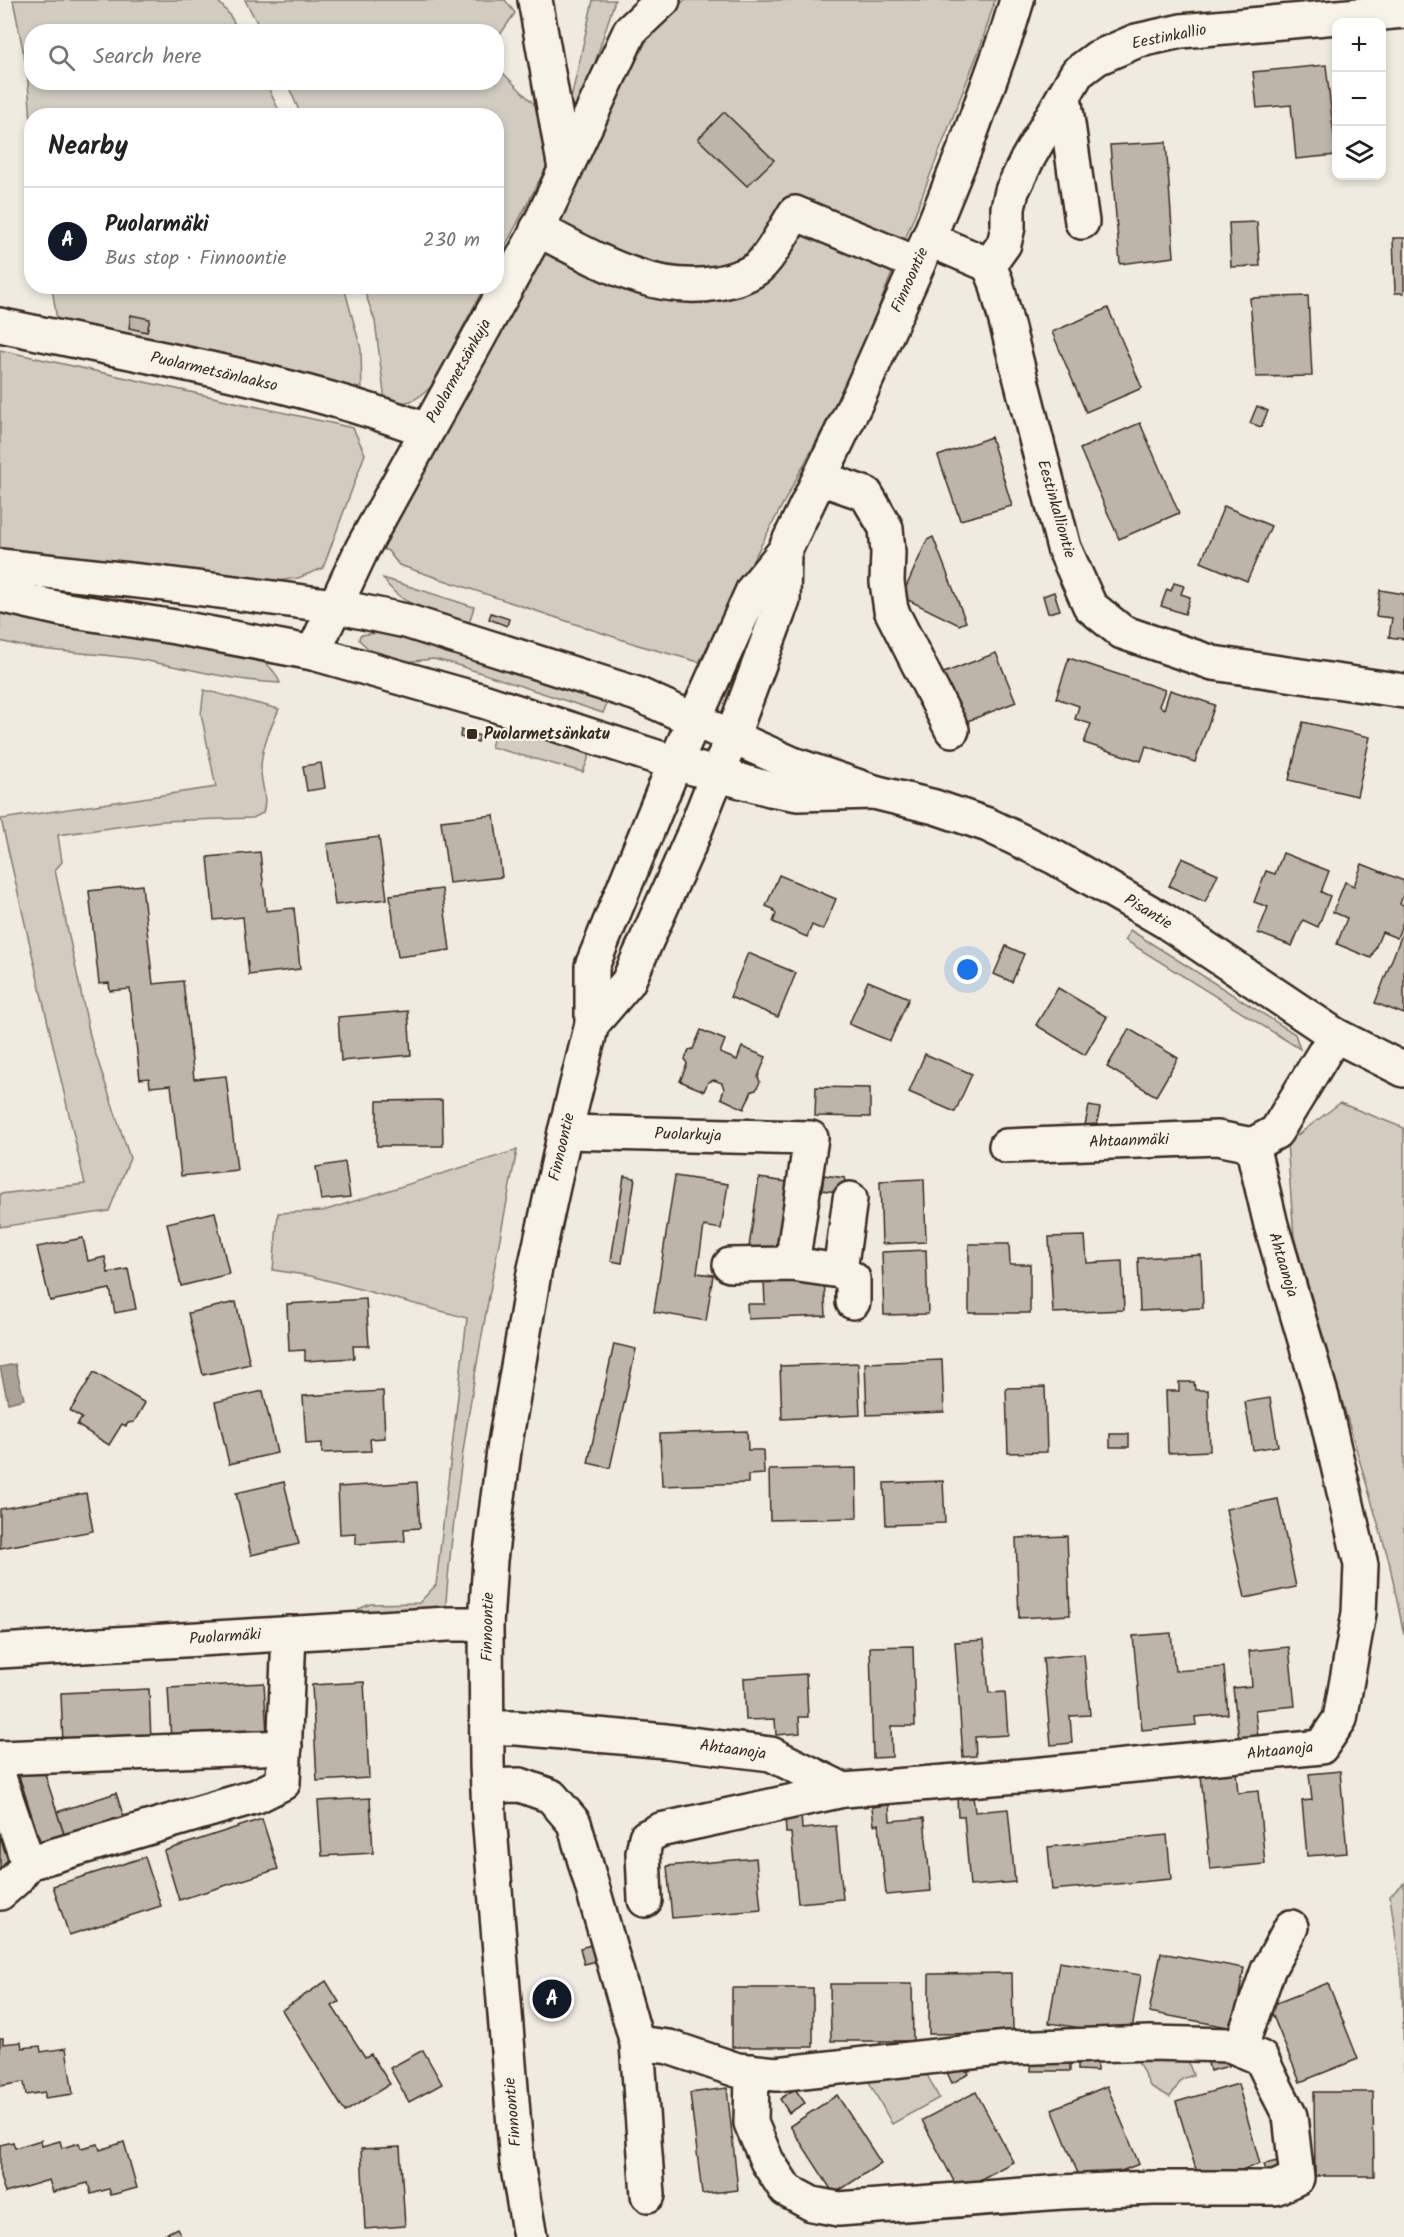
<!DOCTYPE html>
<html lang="en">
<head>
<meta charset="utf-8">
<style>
  :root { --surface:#fff; --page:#f2f2f2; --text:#222; --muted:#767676; --line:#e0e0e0; --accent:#111827 }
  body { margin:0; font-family:Kalam,sans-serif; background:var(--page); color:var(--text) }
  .controls { position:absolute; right:18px; top:18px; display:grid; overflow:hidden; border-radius:12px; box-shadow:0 3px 9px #0003 }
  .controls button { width:54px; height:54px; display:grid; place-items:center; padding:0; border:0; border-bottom:2px solid var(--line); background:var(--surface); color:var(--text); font:30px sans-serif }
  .you { position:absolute; left:968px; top:970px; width:21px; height:21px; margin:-15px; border:4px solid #fff; border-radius:50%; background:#1a73e8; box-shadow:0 0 0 9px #1a73e833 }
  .badge { display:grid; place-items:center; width:39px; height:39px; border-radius:50%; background:var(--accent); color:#fff; font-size:20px; font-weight:700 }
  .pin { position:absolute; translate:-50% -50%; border:3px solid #fff; box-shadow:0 2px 6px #0006 }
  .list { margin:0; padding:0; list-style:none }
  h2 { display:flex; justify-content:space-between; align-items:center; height:78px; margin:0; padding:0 24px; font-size:26px }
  h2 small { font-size:20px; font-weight:400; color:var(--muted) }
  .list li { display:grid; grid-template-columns:39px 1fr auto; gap:18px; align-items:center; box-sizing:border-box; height:108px; padding:0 24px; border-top:2px solid var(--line) }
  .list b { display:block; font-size:22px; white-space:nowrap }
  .list p { margin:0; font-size:20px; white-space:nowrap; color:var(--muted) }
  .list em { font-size:20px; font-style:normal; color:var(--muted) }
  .icon { flex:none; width:33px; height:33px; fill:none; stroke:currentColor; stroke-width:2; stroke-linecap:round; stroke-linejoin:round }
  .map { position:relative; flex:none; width:1404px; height:2237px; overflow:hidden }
  .search { position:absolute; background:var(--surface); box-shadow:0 3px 9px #0003; left:24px; top:24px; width:480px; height:66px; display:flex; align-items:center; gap:15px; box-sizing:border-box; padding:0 21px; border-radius:24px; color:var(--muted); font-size:22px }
  .panel { position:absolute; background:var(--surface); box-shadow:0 3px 9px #0003; left:24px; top:108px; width:480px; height:186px; border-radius:24px }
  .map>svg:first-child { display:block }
  .green { fill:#d1cbc0; stroke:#867a6f; stroke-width:1.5 }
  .water { fill:#aaa296; stroke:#7e7266; stroke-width:1.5 }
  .building { fill:#bdb5aa; stroke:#3b2a1e; stroke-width:1.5 }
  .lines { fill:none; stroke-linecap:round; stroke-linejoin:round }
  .minor-casing { stroke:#3b2a1e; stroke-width:38 }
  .major-casing { stroke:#3b2a1e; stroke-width:38 }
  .minor { stroke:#f7f3e8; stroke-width:33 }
  .major { stroke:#f7f3e8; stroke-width:33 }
  .poi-dot { fill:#3b2a1e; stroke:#f7f3e8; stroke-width:2 }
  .labels { text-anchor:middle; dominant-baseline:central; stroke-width:4.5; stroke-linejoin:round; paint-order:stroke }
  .street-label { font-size:16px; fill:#3b2a1e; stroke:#f7f3e8 }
  .poi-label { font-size:16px; font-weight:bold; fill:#3b2a1e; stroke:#f7f3e8; text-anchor:start }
</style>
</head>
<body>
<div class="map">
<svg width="1404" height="2237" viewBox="0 0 1404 2237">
  <rect width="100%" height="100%" fill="#efebe0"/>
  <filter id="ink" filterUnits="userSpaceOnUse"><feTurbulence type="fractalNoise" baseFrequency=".0167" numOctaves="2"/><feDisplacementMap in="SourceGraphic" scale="12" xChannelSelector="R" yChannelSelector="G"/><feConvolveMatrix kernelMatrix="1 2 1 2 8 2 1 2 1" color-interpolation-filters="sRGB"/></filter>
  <g filter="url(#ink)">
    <g class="green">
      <path d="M13,0H217L229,14L239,31L32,32V82L266,83L281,115L32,116L31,120L27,70Z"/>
      <path d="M245,0H505L515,13L497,39L496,32H262Z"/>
      <path d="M593,0H615L582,103L577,106L573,105L571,99Z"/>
      <path d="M685,0H995L981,45L854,370L699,662L638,645L399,565L388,551L377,547L531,266L655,24Z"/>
      <path d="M497,67L544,114L550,160L497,262L496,116L301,115L287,83L496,82Z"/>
      <path d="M52,287H344L361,349L362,397L58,328Z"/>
      <path d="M363,287H484L432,386C415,402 408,405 385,401L375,321Z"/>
      <path d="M0,350L353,428L365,454L323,568L298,578L264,583L0,552Z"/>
      <path d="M383,578L474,607L469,623C438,613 400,608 383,578Z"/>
      <path d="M0,608L246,655C263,661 273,665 280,683C231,681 184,667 136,659C91,652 44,653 0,641Z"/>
      <path d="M379,633L400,636L445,648L607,703L603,713L451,663L433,659L404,662L375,655L359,640L360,635Z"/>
      <path d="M204,690L279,709C270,730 261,747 261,770C261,785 268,797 263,813L253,818L161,821L58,835L62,862L55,870L91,1040L130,1158L109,1211L0,1227V1194L85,1184L1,819L216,787L201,714Z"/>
      <path d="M495,733L557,740L592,749L583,772L491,747Z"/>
      <path d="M1130,930L1295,1034L1300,1049L1125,940Z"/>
      <path d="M1340,1103L1404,1128V1635L1389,1561L1294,1237L1287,1143Z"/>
      <path d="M517,1150C487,1304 456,1459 445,1615L359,1620V1609L370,1604L419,1603L436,1585L467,1318L311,1276L273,1270L278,1213L323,1211Z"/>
      <path d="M1404,1883V2071L1402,1982L1390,1896Z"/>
      <path d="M1186,2056L1193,2075L1182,2079L1170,2097L1150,2086L1136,2057Z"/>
      <path d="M924,2069L939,2098L892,2124L867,2078Z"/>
    </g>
    <path class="water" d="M15,1364L24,1399L8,1403L0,1367Z"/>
    <g class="building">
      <path d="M1326,65L1336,155L1296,159L1291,105L1257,108L1253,72Z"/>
      <path d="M724,112L774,160L747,186L698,139Z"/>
      <path d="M1166,142L1174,257L1120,264L1110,145Z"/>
      <path d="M1257,222L1260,266L1231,267L1229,223Z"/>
      <path d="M1393,238H1404V293H1395Z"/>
      <path d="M1308,296L1312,376L1256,377L1250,298Z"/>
      <path d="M1108,308L1142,388L1086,412L1052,332Z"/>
      <path d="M131,315L150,319L147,332L129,328Z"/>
      <path d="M1257,406L1268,411L1261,427L1250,423Z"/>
      <path d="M1140,423L1179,513L1119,539L1080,449Z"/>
      <path d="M991,437L1012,506L960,520L938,456Z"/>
      <path d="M1224,506L1271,526L1247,581L1201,562Z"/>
      <path d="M933,537L966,622L959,625L906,599L903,594L927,540Z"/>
      <path d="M1174,583L1184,586L1181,594L1190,597L1185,614L1161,606L1167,589L1171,591Z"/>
      <path d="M1380,590L1404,594V639L1389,637L1392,618L1376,616Z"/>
      <path d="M1054,592L1060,610L1048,613L1043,596Z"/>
      <path d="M491,613L509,619L507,626L489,619Z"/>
      <path d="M996,653L1016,702L960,724L941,674Z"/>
      <path d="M1069,658L1165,690L1159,706L1164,709L1170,690L1215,705L1195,762L1146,746L1141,761L1084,743L1091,724L1075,719L1079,706L1056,698Z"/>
      <path d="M1303,722L1370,737L1357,796L1289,780Z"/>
      <path d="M461,730L480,736L478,742L460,737Z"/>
      <path d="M321,763L325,788L307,791L303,766Z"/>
      <path d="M494,815L502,877L449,883L441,821Z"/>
      <path d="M379,837L387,899L335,905L327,844Z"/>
      <path d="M260,852L266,911L294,908L300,969L249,975L243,917L214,920L208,857Z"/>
      <path d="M1283,853L1329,871L1321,892L1330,896L1318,927L1303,920L1292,946L1258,933L1268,907L1254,902L1266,871L1275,874Z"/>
      <path d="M1182,858L1218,874L1205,902L1169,886Z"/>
      <path d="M1362,864L1404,881V892L1400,904L1404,905V919L1397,938L1382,932L1371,958L1337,944L1347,918L1333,912L1345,882L1354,886Z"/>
      <path d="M779,875L836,899L823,930L812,925L807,937L773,922L776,914L773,909L766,906Z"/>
      <path d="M142,885L153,984L183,981L194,1079L226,1076L237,1170L181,1176L171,1085L150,1087L149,1078L140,1079L130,989L110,991L109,983L99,984L89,891Z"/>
      <path d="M442,889L450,950L398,957L390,895Z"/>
      <path d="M1404,929V1014L1375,1003Z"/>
      <path d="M1006,946L1024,954L1012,982L994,974Z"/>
      <path d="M748,953L796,973L778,1017L730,997Z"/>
      <path d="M868,981L909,998L890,1041L849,1024Z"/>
      <path d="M1058,988L1107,1017L1085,1055L1036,1025Z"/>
      <path d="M408,1011L411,1055L341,1061L338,1017Z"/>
      <path d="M1129,1029L1178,1058L1156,1096L1107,1067Z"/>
      <path d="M701,1030L725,1040L720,1053L737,1060L742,1047L766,1057L758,1077L760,1082L756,1090L752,1091L744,1109L721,1098L724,1089L722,1083L714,1080L708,1082L704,1091L680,1081L687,1064L685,1059L689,1050L693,1049Z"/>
      <path d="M925,1054L972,1074L955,1112L909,1092Z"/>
      <path d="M816,1087L870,1088V1117L815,1116Z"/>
      <path d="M442,1100L443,1146H377V1101Z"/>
      <path d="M1089,1106L1100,1108L1096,1128L1085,1125Z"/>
      <path d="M345,1162L350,1197L321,1200L316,1167Z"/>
      <path d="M824,1175L845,1178L843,1193L822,1190Z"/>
      <path d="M624,1176L635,1178L622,1263L611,1261Z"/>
      <path d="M675,1176L728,1184L721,1229L704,1226L697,1273L713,1275L706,1321L654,1312Z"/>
      <path d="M759,1178L787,1182L776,1251L749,1247Z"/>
      <path d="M924,1179L926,1242L882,1244L880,1181Z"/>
      <path d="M215,1212L229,1274L181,1286L167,1223Z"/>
      <path d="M1085,1236L1087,1263L1122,1261L1124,1310L1053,1313L1049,1237Z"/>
      <path d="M83,1238L88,1261L105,1257L108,1273L128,1269L136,1309L115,1313L110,1289L50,1301L37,1247Z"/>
      <path d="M969,1244H1009L1010,1264H1030V1313H969Z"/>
      <path d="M926,1250L928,1314L884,1315L882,1252Z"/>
      <path d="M1201,1255L1203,1308L1140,1311L1138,1258Z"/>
      <path d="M824,1278L826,1316L748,1319L747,1304H765L764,1280Z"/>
      <path d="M366,1299L369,1346H353L354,1358L305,1361V1350L289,1351L287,1304Z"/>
      <path d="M236,1302L250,1364L203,1375L188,1313Z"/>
      <path d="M614,1344L636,1349L610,1468L588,1463Z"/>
      <path d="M942,1360L944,1412L867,1415L865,1363Z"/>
      <path d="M858,1363L860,1415L782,1419L780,1366Z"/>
      <path d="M94,1372L145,1403L134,1422L128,1423L126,1426L122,1424L109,1445L77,1425L82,1418L70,1411Z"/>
      <path d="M1179,1382H1194L1195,1390H1208L1210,1451L1168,1453L1166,1391H1179Z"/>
      <path d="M1045,1387L1047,1452L1008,1453L1006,1388Z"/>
      <path d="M263,1391L277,1453L229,1464L215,1402Z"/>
      <path d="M383,1391L385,1438L370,1439L371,1451L322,1453V1443L306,1444L303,1396Z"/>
      <path d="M1270,1398L1278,1446L1253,1450L1245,1402Z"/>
      <path d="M747,1431L748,1450H763L764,1474L748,1475V1483L662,1486L660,1434Z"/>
      <rect x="1110" y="1434" width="19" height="13"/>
      <path d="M856,1468L857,1518L770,1520L769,1470Z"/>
      <path d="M943,1481L945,1523L886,1525L884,1483Z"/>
      <path d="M284,1482L299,1544L251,1555L236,1493Z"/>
      <path d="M417,1482L420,1528L404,1529L405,1541L356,1544V1533L340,1534L338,1487Z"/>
      <path d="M86,1493L93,1531L0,1548V1509Z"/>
      <path d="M1278,1499L1296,1587L1245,1598L1226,1509Z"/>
      <path d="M1067,1536L1070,1615L1019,1618L1016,1538Z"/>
      <path d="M1171,1633L1175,1671L1224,1667L1228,1714L1195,1717L1196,1725L1142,1730L1133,1636Z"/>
      <path d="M984,1640L989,1693L1005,1692L1008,1735L975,1737L976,1756L963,1757L955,1642Z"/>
      <path d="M913,1646L915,1726H891L892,1757L873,1758L870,1647Z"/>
      <path d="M1289,1647L1295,1706L1255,1710L1258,1738L1239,1740L1233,1688L1252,1686L1249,1651Z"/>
      <path d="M1084,1654L1090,1715L1070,1716L1072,1743L1051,1745L1043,1658Z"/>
      <path d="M806,1674L808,1717H799L800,1733L776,1735L775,1719L746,1720L744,1678Z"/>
      <path d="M364,1682L369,1778L317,1781L312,1685Z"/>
      <path d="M264,1683L267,1734L171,1740L168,1688Z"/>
      <path d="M149,1689L151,1741L63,1746L61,1693Z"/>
      <path d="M43,1768L66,1840L42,1847L19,1776Z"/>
      <path d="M1340,1771L1347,1853L1307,1856L1302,1801L1312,1800L1309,1774Z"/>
      <path d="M1236,1772L1238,1793L1258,1791L1265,1864L1210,1869L1201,1775Z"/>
      <path d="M116,1793L125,1821L66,1840L57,1812Z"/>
      <path d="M973,1797L975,1812L1008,1809L1015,1882L970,1886L964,1816H958L957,1798Z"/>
      <path d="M370,1798L373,1853L322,1856L318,1801Z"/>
      <path d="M889,1805L890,1821L924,1818L931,1891L886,1895L879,1824L874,1825L872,1807Z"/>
      <path d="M801,1813L802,1829L836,1826L843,1899L798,1903L791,1833H786L785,1815Z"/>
      <path d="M262,1819L278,1869L179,1900L164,1851Z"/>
      <path d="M0,1832L13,1873L0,1877Z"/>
      <path d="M1167,1835L1171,1879L1052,1890L1048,1847Z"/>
      <path d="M145,1857L161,1906L69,1935L53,1886Z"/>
      <path d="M756,1858L761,1910L672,1918L667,1866Z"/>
      <path d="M598,1943L602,1960L584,1964L580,1948Z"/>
      <path d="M1161,1953L1244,1968L1233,2028L1149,2012Z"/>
      <path d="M1059,1962L1141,1975L1131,2036L1049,2023Z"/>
      <path d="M1012,1973L1013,2033L929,2034V1974Z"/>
      <path d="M326,1981L339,2002L332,2006L365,2057L371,2054L390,2084L345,2112L282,2010Z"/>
      <path d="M1328,1983L1358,2059L1300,2082L1269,2006Z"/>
      <path d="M830,1984H912L913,2041H831Z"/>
      <rect x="732" y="1988" width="81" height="59"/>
      <path d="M0,2038H3V2044L21,2042L22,2048L40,2046L41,2052L66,2048L73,2094L45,2098V2092L26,2095L24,2082L0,2086Z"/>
      <path d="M423,2050L442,2084L409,2102L390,2068Z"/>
      <path d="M1225,2051L1229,2066L1210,2071L1206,2055Z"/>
      <path d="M1031,2054L1070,2055V2071H1031Z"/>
      <path d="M1078,2054H1097V2071L1078,2070Z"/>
      <path d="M961,2059L969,2074L952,2083L945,2068Z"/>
      <path d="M1238,2084L1260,2164L1200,2183L1176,2102Z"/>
      <path d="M1107,2086L1139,2164L1083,2186L1052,2109Z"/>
      <path d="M727,2088L738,2190L702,2194L690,2093Z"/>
      <path d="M795,2089L805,2103L789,2113L780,2099Z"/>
      <path d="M976,2092L1013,2162L959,2191L922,2120Z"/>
      <path d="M1314,2092H1373L1374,2176H1315Z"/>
      <path d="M837,2095L881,2163L834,2194L790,2126Z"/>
      <path d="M41,2140L42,2146L60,2141L62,2148L79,2143L81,2148L98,2144L100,2150L124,2142L137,2188L111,2195L109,2189L91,2194L88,2183L53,2192L49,2180L5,2193L0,2176V2145L13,2142L15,2148Z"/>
      <path d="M400,2147L405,2226L365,2229L361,2149Z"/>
      <path d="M1282,2160L1284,2170L1267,2174L1264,2164Z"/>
      <path d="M177,2228L182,2237H160Z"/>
    </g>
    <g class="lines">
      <defs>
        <g id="minor">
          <path d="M535,0L565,169"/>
          <path d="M1064,96L1082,222"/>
          <path d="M537,229C594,258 652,295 718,283C731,280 745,277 756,269C769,260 786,227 795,213L918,264"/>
          <path d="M928,239L989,265L1004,244L1008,227V208L1012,191L1027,160L1077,73L1097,58L1136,41L1181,31L1404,11"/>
          <path d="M989,265L996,282L1064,548L1090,606L1122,632L1213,663L1404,691"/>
          <path d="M0,325C142,356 289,379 426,430"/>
          <path d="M820,478L866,494L886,528L888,552L887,582L891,610L952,730"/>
          <path d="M784,552L783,600L732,737L793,764L874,792L935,807L988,825L1056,858L1165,921L1335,1035L1404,1070"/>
          <path d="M313,653L362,549L533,239L630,31L663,0"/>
          <path d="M874,792L798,794L770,789L675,763L753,590L784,552L859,396L918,264L966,146L1008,30L1017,0"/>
          <path d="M565,1132L811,1138L792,1264"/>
          <path d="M1006,1146L1217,1138L1252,1145"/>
          <path d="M850,1199L840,1271L853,1279V1302"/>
          <path d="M730,1265L792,1264L840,1271"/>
          <path d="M0,1651L448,1624H486"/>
          <path d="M487,1728H517L666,1741L771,1754L844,1790L1032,1775L1321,1747L1340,1719L1359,1613L1361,1565L1323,1401L1271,1225L1252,1145L1276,1132L1335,1035"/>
          <path d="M0,1758L285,1747"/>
          <path d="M0,1780L28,1863L257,1796L283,1783L289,1633"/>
          <path d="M488,1786L520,1785L551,1796L574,1823L637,2043L648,2195"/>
          <path d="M0,1893L16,1879L28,1863"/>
          <path d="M645,1900L643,1853L646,1837L660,1830L844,1790"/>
          <path d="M637,2043L669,2047L737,2070L777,2074L1007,2048L1150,2043L1230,2045L1261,2058L1273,2083L1290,2116L1297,2178L1275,2188H1153L1062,2192L839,2209L812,2204L786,2190L767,2161L751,2123L752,2071"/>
          <path d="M1240,2049L1268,1970L1291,1927"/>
        </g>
        <g id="major">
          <path d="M0,566L157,583L335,606L406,621L637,694L732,737L692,838L628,982L592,1024"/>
          <path d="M0,595L61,609L175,627L313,653L483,701L675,763L592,966V1024L565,1132L534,1273L505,1443L490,1560L486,1624L487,1764L489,1815L517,2163L530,2237"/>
        </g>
      </defs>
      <use href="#minor" class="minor-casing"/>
      <use href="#major" class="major-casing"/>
      <use href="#minor" class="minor"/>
      <use href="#major" class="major"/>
    </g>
  </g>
  <rect class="poi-dot" x="466" y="728" width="12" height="12" rx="3"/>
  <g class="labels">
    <g class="street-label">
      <text transform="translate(1169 37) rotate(-11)">Eestinkallio</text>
      <text transform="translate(910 280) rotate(-66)">Finnoontie</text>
      <text transform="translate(459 371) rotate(-61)">Puolarmetsänkuja</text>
      <text transform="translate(214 372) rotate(13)">Puolarmetsänlaakso</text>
      <text transform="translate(1056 509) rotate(74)">Eestinkalliontie</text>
      <text transform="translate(1148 912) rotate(31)">Pisantie</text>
      <text transform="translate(688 1135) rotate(2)">Puolarkuja</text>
      <text transform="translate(1129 1141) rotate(-2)">Ahtaanmäki</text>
      <text transform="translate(562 1147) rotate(-77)">Finnoontie</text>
      <text transform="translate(1283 1265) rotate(73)">Ahtaanoja</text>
      <text transform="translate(488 1627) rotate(-89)">Finnoontie</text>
      <text transform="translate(225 1637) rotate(-4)">Puolarmäki</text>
      <text transform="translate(733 1750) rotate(8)">Ahtaanoja</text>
      <text transform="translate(1280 1751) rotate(-6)">Ahtaanoja</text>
      <text transform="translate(513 2112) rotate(-95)">Finnoontie</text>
    </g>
    <g class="poi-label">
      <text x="484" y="734">Puolarmetsänkatu</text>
    </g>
  </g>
</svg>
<div class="controls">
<button>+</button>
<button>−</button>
<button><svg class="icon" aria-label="layers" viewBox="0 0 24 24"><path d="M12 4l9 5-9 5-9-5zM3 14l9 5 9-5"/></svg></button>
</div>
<div class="you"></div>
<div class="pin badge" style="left:552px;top:1999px">A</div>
<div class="search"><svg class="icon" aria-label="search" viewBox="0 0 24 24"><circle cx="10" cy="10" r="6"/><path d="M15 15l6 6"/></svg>Search here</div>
<section class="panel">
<h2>Nearby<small></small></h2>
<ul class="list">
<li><span class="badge">A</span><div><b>Puolarmäki</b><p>Bus stop · Finnoontie</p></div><em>230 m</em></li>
</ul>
</section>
</div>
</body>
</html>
